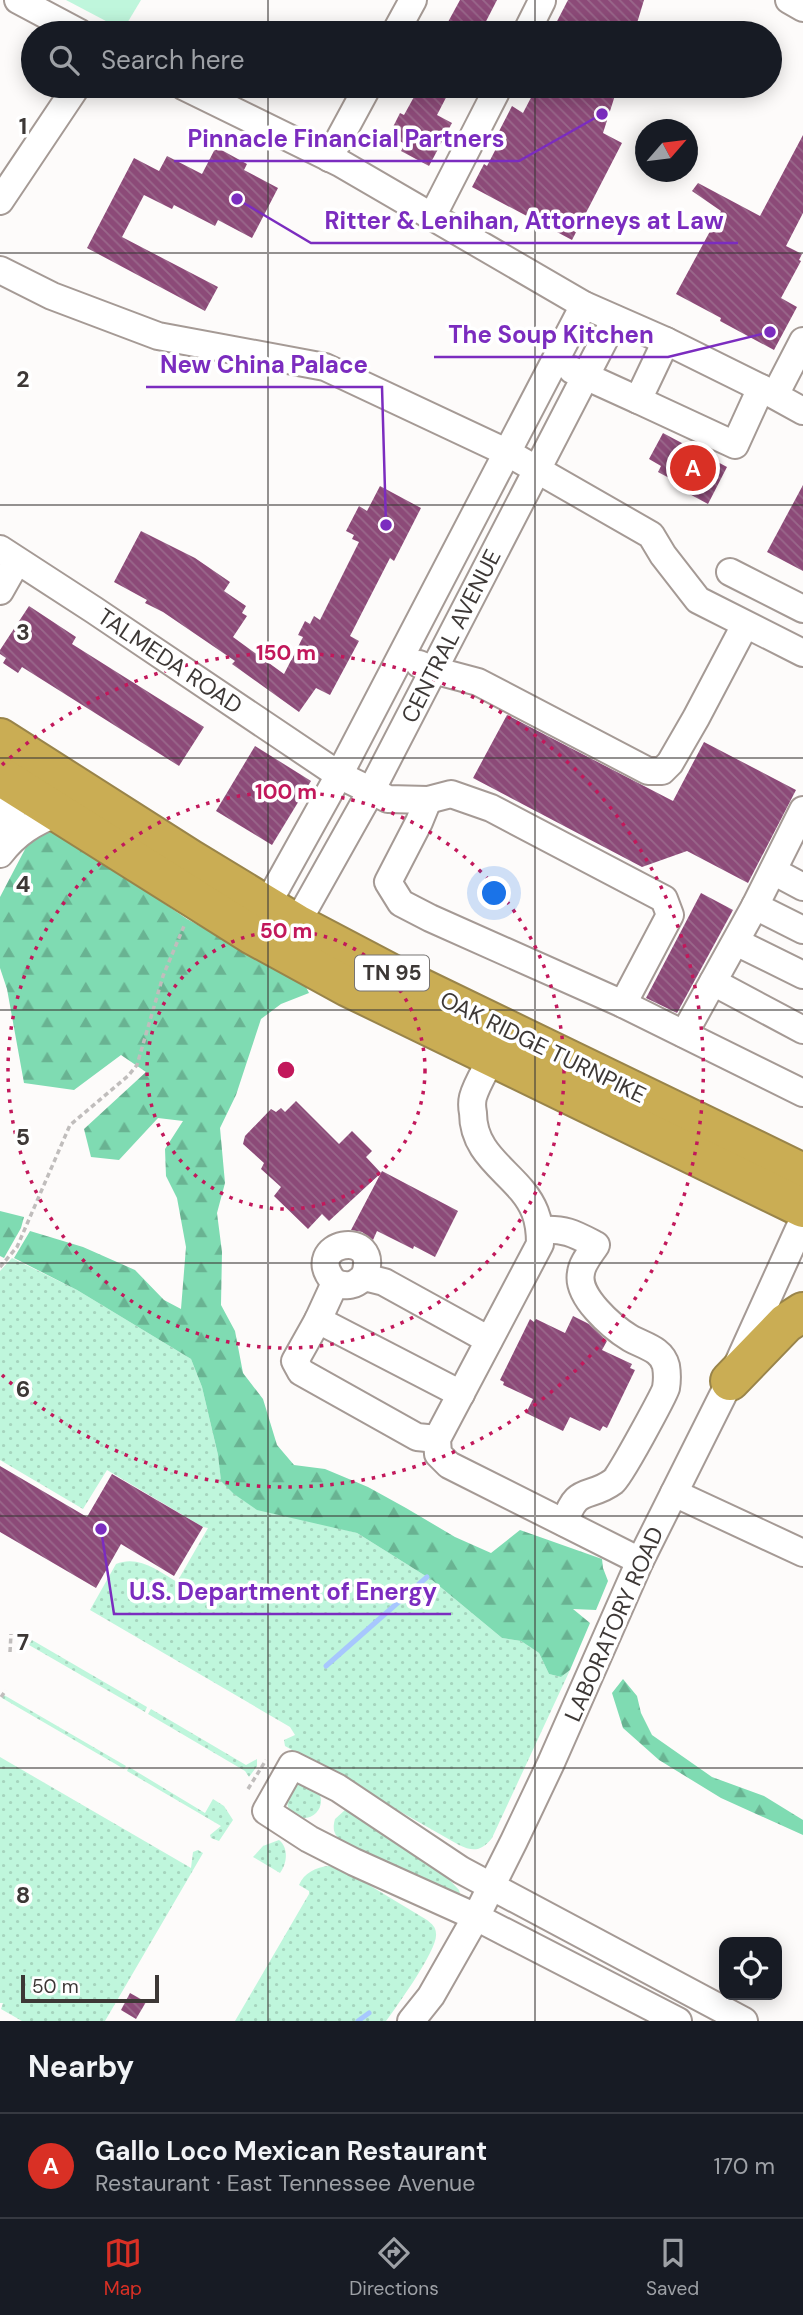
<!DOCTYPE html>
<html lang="en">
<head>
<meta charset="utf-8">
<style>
  :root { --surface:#171b24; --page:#20242c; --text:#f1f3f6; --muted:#9ea1a6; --line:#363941; --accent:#d93025 }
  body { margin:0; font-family:"DM Sans",sans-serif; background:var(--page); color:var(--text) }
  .controls { position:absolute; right:21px; bottom:21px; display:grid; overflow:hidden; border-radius:14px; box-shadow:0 4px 18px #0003 }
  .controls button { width:63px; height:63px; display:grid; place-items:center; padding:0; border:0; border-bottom:2px solid var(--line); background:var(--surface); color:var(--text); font:35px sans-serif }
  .compass { position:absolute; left:635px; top:119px; width:63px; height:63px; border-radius:50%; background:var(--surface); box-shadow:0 4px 18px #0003; rotate:62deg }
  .scale { position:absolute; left:21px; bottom:18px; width:138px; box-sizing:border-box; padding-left:7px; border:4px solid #3d3836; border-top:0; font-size:19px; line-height:24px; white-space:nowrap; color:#3d3836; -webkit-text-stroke:5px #fff; paint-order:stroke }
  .you { position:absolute; left:495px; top:894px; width:24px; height:24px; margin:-18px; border:5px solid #fff; border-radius:50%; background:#1a73e8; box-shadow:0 0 0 10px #1a73e833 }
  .badge { display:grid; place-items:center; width:46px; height:46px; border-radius:50%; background:var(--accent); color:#fff; font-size:23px; font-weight:700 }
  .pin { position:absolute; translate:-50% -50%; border:4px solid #fff; box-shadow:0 2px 7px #0006 }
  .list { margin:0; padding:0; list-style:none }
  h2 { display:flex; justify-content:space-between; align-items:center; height:91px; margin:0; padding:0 28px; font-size:30px }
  h2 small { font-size:23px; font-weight:400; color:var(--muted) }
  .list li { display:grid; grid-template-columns:46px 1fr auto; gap:21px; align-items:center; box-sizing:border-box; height:105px; padding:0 28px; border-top:2px solid var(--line) }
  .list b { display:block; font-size:26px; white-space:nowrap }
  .list p { margin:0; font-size:23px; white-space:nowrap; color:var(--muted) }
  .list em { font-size:23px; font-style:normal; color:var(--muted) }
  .icon { flex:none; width:38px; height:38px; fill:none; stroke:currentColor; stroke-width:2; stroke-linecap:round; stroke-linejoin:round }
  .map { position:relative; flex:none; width:803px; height:2021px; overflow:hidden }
  .search { position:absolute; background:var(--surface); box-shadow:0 4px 18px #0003; left:21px; right:21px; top:21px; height:77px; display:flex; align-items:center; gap:18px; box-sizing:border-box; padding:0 24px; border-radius:38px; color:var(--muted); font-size:26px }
  .sheet { height:196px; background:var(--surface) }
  nav { display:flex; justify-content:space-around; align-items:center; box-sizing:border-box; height:98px; border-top:2px solid var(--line); background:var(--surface); font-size:19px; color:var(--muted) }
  nav a { display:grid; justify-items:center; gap:4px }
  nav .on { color:var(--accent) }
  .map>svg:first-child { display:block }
  .grass { fill:url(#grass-dots) }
  .forest { fill:url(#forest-firs) }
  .park { fill:#bff6dc }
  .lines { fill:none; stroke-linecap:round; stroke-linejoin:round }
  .stream { stroke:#a7c7fe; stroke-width:5 }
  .building { fill:url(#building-back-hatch) }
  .minor-casing { stroke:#a59a95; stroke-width:30 }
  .highway-casing { stroke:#99844a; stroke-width:42 }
  .path { stroke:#c0bdbc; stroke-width:3.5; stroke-dasharray:5 3.5; stroke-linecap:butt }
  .minor { stroke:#fff; stroke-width:26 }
  .highway { stroke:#caad54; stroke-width:38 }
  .grid { fill:none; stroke:#3d3836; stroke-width:2; stroke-opacity:0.55 }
  .ring { fill:none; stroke:#c2185b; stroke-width:3.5; stroke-dasharray:3.5 7 }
  .labels { text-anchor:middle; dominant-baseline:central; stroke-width:7; stroke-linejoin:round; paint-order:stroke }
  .shield { fill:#fff; stroke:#777472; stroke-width:2 }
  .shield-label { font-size:21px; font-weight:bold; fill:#3d3836 }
  .street-label { font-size:23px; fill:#3d3836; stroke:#fff }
  .grid-label { font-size:23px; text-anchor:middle; font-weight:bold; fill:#3d3836; stroke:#fff; stroke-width:7; stroke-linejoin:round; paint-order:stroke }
  .centre { fill:#c2185b; stroke:#fff; stroke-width:3.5 }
  .ring-label { font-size:21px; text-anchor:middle; font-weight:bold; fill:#c2185b; stroke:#fff; stroke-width:7; stroke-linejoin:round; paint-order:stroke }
  .leader { fill:none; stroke:#7b2cbf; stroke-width:2.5 }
  .callout-dot { fill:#7b2cbf; stroke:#fff; stroke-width:2.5 }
  .callout-label { font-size:24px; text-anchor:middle; font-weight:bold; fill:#7b2cbf; stroke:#fff; stroke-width:7; stroke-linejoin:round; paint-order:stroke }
</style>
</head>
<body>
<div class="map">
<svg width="803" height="2021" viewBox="0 0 803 2021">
  <defs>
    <pattern id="grass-dots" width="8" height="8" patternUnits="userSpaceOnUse" patternTransform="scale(1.75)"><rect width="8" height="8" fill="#bff6dc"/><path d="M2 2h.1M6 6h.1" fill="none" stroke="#a5d4bd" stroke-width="1.8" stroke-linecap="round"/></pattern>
    <pattern id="forest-firs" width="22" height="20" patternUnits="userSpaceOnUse" patternTransform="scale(1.75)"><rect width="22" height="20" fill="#7fdbb2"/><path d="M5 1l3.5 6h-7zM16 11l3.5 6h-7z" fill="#69b392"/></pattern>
    <pattern id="building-back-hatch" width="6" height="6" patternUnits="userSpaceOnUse" patternTransform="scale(1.75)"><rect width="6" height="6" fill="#8c4a78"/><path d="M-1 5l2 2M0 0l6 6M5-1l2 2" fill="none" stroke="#9a688b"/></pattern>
  </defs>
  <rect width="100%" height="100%" fill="#fdfbfa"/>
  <g class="grass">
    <path d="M12,1258L77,1290L191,1359L202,1387L218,1455L221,1480L331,1526L357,1533L432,1580L502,1638L521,1641L539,1653L549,1674L561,1677L570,1670L492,1838C482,1851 473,1852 459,1845L285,1746L284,1740L295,1735L290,1727L90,1610L116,1564C139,1555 158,1571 177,1582L208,1528L203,1527L107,1470L83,1509L0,1460V1271Z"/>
    <path d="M32,1640L147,1707L145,1712L29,1645Z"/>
    <path d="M4,1695L126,1766L124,1769L2,1698Z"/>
    <path d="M151,1709L246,1765L257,1759V1766L249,1777L245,1771L148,1714Z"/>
    <path d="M0,1757L191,1868L193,1852L198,1850L203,1853L105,2021H22L1,2009L3,2003H0Z"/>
    <path d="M129,1767L205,1813L213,1799L224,1806L233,1820L219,1841L211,1838L210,1835L221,1826L127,1771Z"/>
    <circle cx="304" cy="1801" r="17"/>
    <path d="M345,1810H350L442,1872L459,1890L460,1893L455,1894L342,1842C334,1835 332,1829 335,1819Z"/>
    <path d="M279,1840C289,1848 287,1864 280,1873L253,1857L263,1846Z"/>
    <path d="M329,1866L344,1870L427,1920C432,1924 436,1927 436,1934C438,1949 397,2006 386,2021H235L309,1894V1891L299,1885C304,1873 316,1867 329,1866Z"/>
  </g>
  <g class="forest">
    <path d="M48,829L62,834L187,919L257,957L306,987L309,993L281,1004L261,1019L236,1095L220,1128L225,1183L217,1213L222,1252L221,1305L235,1331L243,1373L263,1399L277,1445L294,1465L325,1469L368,1487L406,1508L455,1537L491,1553L520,1530L602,1559L603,1568L608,1581L596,1610L573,1609L590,1623L570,1670L561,1677L549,1674L539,1653L521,1641L502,1638L432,1580L357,1533L257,1510L234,1494L221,1481L218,1455L202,1387L191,1359L77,1290L14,1258L30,1231L83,1247L135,1270L164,1300L181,1309L186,1247L177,1198L166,1176L165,1149L183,1121L158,1118L119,1160L91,1157L84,1129L146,1072L121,1055L74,1090L24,1083L7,989L0,968V897L34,832Z"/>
    <path d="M0,1211L24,1217L21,1228L4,1258L0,1256Z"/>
    <path d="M623,1679L637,1696L641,1713L652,1735L712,1777L764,1796L803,1820V1835L721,1798L659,1760L623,1728L612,1693Z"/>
  </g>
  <path class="park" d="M66,0H141L123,30Z"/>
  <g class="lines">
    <g class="stream">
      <path d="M326,1666L427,1577"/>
      <path d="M358,2021L369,2013"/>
    </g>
  </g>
  <g class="building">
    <path d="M460,0H497L480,33H442Z"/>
    <path d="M568,0H644L634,33H561L553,29Z"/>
    <path d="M420,86H452L437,115L452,123L429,166L401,151L405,144L389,135L400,113L404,115Z"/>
    <path d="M537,86H618L603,133L622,143L572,240L472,187L484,164L487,166L501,139L496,137L512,106L523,113Z"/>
    <path d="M803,135V213L786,246L802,254L799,260L801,261L781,298L797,307L774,350L720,321L721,318L676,294L721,211L692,191L698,183L760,216Z"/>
    <path d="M216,147L247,164L244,170L278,188L252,238L218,220L215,226L174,205L172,209L144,195L122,237L218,287L205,311L87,248L134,158L159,171L167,156L202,174Z"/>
    <path d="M663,433L727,467L708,504L682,490L684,486L658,472L661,466L649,459Z"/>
    <path d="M803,485V571L767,552Z"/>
    <path d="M380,486L421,508L394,561L390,558L350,636L359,641L330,695L316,688L299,712L232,664L235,661L163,612L145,603L147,600L114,582L141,531L195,558L230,582L224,591L246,606L242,613L247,616L233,637L284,674L303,637L298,635L305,621L310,624L314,616L320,620L359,542L352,539L354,535L346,531L359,506L367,511Z"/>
    <path d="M29,606L76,637L72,644L204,727L179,766L22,667L18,673L3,663L6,658L0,654V650Z"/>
    <path d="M507,715L673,801L704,742L796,790L748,883L687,851L642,867L473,778Z"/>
    <path d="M255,746L311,781L272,845L216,811Z"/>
    <path d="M701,893L733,910L677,1013L646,998Z"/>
    <path d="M296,1101L339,1144L352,1131L372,1151L366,1157L381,1173L329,1221L322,1214L308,1229L274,1196L281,1187L261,1169L264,1163L243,1144L245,1136L271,1109L276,1112L281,1108L285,1112Z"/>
    <path d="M382,1171L458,1211L435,1257L414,1246L413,1249L377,1231L373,1240L362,1232L351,1230Z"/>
    <path d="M573,1316L589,1324L607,1341L602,1350L632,1364L630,1368L635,1370L607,1428L603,1426L600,1431L570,1417L563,1431L526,1413L533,1399L503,1385L504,1382L500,1380L530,1319L534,1322L536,1319L565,1333Z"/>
    <path d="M0,1466L87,1517L112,1474L203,1527L174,1576L121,1544L96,1588L0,1532Z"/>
    <path d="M130,1993L146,2002L136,2019L121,2010Z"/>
  </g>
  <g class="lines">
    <defs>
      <g id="minor">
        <path d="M18,0L80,33"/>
        <path d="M789,0L803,8"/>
        <path d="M395,33L413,0"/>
        <path d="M526,33L542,1"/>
        <path d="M183,86L340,163L584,305L666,341L761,388L803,411"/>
        <path d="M329,158L368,86"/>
        <path d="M0,201L77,86"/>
        <path d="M432,217L499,86"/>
        <path d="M0,270L52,296L158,336L325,367L508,453L651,535L663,555L698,600L803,653"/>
        <path d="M666,341L638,400L735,445L761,388"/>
        <path d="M572,370L638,400"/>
        <path d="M775,395L803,341"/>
        <path d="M0,549L94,610L339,775L388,799L428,800L451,794L491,808L664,899L670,915L623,1004"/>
        <path d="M730,572L803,609"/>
        <path d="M0,591L17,561"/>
        <path d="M419,664L433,670L478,682L648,771H662L670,763L696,718L745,625"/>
        <path d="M0,792C16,805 12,822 10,841"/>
        <path d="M428,800L419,822L388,882L401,903L430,918L623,1004L803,1093"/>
        <path d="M0,854C16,833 34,822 58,813"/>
        <path d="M773,871L803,887"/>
        <path d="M755,906L803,930"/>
        <path d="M259,919L339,775L584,305"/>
        <path d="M289,937L371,791L615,319"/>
        <path d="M736,942L803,975"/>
        <path d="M713,982L803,1030"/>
        <path d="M684,1034L755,906L803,810"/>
        <path d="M492,1057C486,1070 477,1083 473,1097C472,1101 472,1108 473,1113C473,1160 520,1174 535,1212C539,1222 540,1233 540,1244L437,1439L438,1454L449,1465L640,1561"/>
        <path d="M540,1230C565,1228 575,1234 596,1245C591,1253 582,1263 581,1273C576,1296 612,1327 630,1338C644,1346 662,1349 666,1366C667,1372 667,1382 666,1388C664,1395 619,1478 614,1481C589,1500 576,1484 565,1523"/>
        <path d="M335,1283C298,1242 384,1226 364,1277"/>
        <path d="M318,1320L461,1394"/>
        <path d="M437,1439L417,1437L301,1372L295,1361L318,1320L335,1283C348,1287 354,1286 364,1277L384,1282L489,1340"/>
        <path d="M674,1493L803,1553"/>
        <path d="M411,2021L431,1996L476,1917L514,1841L551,1763L640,1561L730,1381L803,1220"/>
        <path d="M678,2021L476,1917L354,1862L309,1839L266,1811L292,1765L338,1788L461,1870L744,2021"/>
      </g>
      <g id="highway">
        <path d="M0,738L190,859L297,924L392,974L803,1173"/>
        <path d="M0,776L251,934L348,987L803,1208"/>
        <path d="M730,1381L786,1323L803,1312"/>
      </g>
    </defs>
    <use href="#minor" class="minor-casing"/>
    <use href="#highway" class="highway-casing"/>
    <g class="path">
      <path d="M0,1267L17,1247L70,1125L128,1076L137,1065L163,976L184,926"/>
      <path d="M10,1652L11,1634"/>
      <path d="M1,1697L6,1690"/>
      <path d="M248,1789L266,1760"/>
    </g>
    <use href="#minor" class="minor"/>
    <use href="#highway" class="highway"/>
  </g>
  <path class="grid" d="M268,0V33M535,0V33M268,86V2021M535,86V2021M0,253H803M0,505H803M0,758H803M0,1010H803M0,1263H803M0,1516H803M0,1768H803"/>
  <g class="ring">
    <circle cx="286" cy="1070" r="139"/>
    <circle cx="286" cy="1070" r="278"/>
    <path d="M2 765A417 417 0 1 1 2 1375"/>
  </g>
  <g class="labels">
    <rect class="shield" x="355" y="955.5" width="74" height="35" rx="5"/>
    <g class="shield-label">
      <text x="392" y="973">TN 95</text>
    </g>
    <g class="street-label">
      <text transform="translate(451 636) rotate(-63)">CENTRAL AVENUE</text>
      <text transform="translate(170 661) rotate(34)">TALMEDA ROAD</text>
      <text transform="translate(543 1047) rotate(26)">OAK RIDGE TURNPIKE</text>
      <text transform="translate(614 1624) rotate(-66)">LABORATORY ROAD</text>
    </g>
  </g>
  <g class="grid-label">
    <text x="23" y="134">1</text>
    <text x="23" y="387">2</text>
    <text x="23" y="640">3</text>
    <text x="23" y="892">4</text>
    <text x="23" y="1145">5</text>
    <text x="23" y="1397">6</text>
    <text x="23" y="1650">7</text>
    <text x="23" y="1903">8</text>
  </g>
  <circle cx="286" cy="1070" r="10" class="centre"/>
  <g class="ring-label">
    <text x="286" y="660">150 m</text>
    <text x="286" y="799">100 m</text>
    <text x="286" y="938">50 m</text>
  </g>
  <path class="leader" d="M602 114L519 161H174M237 199L311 243H738M770 332L668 357H434M386 525L382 387H146M101 1529L114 1614H451"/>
  <g class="callout-dot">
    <circle cx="602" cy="114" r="7"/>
    <circle cx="237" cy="199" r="7"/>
    <circle cx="770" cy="332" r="7"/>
    <circle cx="386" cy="525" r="7"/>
    <circle cx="101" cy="1529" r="7"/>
  </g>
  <g class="callout-label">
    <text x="346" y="147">Pinnacle Financial Partners</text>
    <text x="524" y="229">Ritter &amp; Lenihan, Attorneys at Law</text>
    <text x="551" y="343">The Soup Kitchen</text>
    <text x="264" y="373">New China Palace</text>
    <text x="283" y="1600">U.S. Department of Energy</text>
  </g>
</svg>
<div class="controls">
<button><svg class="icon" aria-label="locate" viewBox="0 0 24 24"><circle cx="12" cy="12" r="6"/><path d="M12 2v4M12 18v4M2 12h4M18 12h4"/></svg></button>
</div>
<svg class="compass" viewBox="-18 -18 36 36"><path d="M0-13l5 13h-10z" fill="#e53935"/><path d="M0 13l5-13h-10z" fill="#9ea1a6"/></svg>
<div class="scale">50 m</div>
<div class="you"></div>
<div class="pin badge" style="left:693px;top:468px">A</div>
<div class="search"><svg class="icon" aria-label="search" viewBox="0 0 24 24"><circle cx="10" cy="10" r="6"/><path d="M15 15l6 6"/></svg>Search here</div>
</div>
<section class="sheet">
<h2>Nearby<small></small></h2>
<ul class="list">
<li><span class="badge">A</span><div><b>Gallo Loco Mexican Restaurant</b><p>Restaurant · East Tennessee Avenue</p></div><em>170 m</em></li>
</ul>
</section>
<nav>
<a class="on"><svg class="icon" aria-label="map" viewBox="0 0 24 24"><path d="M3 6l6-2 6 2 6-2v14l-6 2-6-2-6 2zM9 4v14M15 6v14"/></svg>Map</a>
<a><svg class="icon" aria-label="directions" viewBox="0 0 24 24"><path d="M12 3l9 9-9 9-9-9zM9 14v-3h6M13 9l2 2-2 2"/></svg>Directions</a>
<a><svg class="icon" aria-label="saved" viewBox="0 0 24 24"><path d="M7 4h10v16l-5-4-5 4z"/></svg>Saved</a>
</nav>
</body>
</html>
